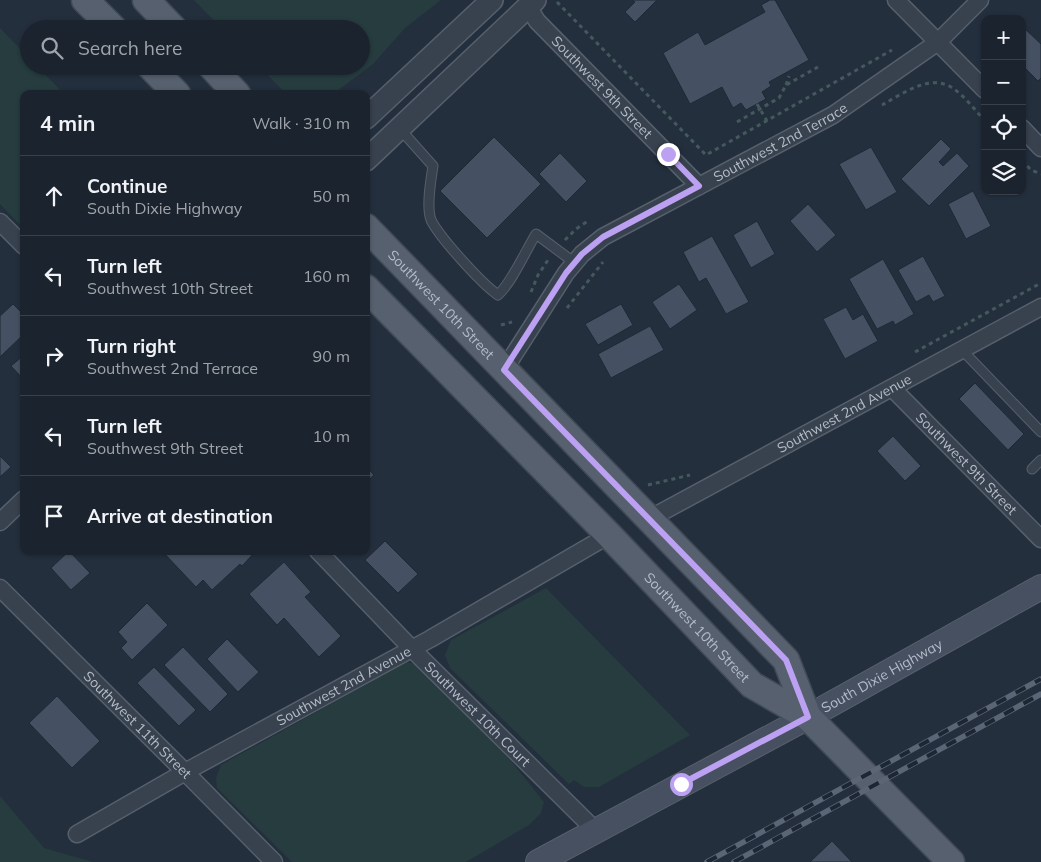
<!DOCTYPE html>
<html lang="en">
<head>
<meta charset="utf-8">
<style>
  :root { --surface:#1b232e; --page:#282f3a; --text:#f1f3f6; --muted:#a0a4aa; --line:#39404a }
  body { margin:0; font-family:Mulish,sans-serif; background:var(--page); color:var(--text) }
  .controls { position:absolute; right:15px; top:15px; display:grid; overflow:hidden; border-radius:10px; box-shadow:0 1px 4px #0004 }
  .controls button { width:45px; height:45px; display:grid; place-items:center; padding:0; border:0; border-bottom:1px solid var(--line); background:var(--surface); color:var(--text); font:25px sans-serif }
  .stop { position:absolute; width:15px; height:15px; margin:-11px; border:4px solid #bca0f2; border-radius:50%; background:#fff }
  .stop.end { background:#bca0f2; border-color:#fff; box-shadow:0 1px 5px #0008 }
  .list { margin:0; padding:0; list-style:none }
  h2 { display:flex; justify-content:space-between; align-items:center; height:65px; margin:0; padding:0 20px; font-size:21px }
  h2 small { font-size:16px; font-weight:400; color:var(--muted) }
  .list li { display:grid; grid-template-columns:32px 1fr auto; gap:15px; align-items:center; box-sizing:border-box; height:80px; padding:0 20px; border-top:1px solid var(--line) }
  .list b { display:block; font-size:19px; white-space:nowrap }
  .list p { margin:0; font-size:16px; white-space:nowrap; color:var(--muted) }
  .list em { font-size:16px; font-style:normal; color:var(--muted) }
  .icon { flex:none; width:28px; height:28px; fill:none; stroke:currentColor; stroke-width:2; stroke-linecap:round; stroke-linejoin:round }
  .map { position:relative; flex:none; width:1041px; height:862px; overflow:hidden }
  .search { position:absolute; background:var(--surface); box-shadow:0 1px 4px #0004; left:20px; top:20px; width:350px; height:55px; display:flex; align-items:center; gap:12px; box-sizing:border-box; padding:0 18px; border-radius:28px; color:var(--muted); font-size:19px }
  .panel { position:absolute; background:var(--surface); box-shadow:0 1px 4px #0004; left:20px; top:90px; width:350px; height:465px; border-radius:10px }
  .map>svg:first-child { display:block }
  .green { fill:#263c3f }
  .building { fill:#455162; stroke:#1f2835 }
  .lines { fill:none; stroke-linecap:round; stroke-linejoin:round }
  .service-casing { stroke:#565f6c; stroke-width:11 }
  .minor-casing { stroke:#565f6c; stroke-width:19 }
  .tertiary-casing { stroke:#565f6c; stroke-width:24 }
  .secondary-casing { stroke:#565f6c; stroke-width:26 }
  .primary-casing { stroke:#414a57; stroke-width:29 }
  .path { stroke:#44595c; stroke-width:3; stroke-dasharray:4 4; stroke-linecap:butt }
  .service { stroke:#38414e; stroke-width:9 }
  .minor { stroke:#38414e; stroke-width:16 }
  .tertiary { stroke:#38414e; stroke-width:21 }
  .secondary { stroke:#465061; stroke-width:24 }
  .primary { stroke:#56606e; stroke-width:26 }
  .rail-casing { stroke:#5a6575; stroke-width:5.5 }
  .rail { stroke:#1d2633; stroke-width:4; stroke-dasharray:11; stroke-linecap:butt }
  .route { stroke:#bca0f2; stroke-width:6 }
  .labels { text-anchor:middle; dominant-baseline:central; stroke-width:4; stroke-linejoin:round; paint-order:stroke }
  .street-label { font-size:14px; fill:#b4bcc9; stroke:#1d2633 }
</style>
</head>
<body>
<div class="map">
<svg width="1041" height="862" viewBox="0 0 1041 862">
  <rect width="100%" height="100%" fill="#242f3e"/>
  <g class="green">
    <path d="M194,0H441L405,28L373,64L333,94H286L259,66H361V29H222Z"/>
    <path d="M0,28L29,58V66H37L64,94H24V229L0,204Z"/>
    <path d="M546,588L690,735L599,787H584L574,780L569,784L450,668L445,655L451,640Z"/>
    <path d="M406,662L418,664L500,747L544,802L541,813L529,825L466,862H292L217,788L216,778L221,765Z"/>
    <path d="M0,796L44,848L93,862H0Z"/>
  </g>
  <g class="building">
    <path d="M632,0H657L635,22L625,12L635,2Z"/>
    <path d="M770,0H775L809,60L769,82L771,86L762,92L766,99L746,110L741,103L733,108L722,87L690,104L663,53L698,32L705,45L765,12L761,5Z"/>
    <path d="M1023,27L1041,44V78L1038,81L1022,65Z"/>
    <path d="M494,137L541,184L487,238L440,191Z"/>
    <path d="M941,139L951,149L939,162L943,166L957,153L969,166L929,206L901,179Z"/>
    <path d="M871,147L897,192L866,210L839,164Z"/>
    <path d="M560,153L587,181L566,202L539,174Z"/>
    <path d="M973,191L991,226L966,239L948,204Z"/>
    <path d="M808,204L836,235L817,252L790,221Z"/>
    <path d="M757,221L775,254L751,268L733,235Z"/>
    <path d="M712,236L749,302L726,314L706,278L699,282L683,252Z"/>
    <path d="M923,256L945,296L933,302L929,295L916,302L898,270Z"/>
    <path d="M883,259L914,314L895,325L893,321L877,329L849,279Z"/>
    <path d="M679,284L697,310L670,329L652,302Z"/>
    <path d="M13,304L22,313L24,311V334L0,357V316Z"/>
    <path d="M621,304L633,325L598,345L585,324Z"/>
    <path d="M846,307L853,320L863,314L878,341L845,359L823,319Z"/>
    <path d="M650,326L664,350L611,378L598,354Z"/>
    <path d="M24,355V380L11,366Z"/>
    <path d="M975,383L1024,434L1008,450L959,399Z"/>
    <path d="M893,436L921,466L905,481L877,451Z"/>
    <path d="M0,456L11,467L0,477Z"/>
    <path d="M366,467L374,475L366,482Z"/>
    <path d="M385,541L418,574L398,593L365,560Z"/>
    <path d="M69,551L90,573L71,590L51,568Z"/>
    <path d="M162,551H256L242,566L240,564L212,590L203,580L196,587Z"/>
    <path d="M284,562L311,592L305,597L341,636L319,657L284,618L277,625L249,594Z"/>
    <path d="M147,603L168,625L132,660L121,648L127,642L118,632Z"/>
    <path d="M227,639L259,672L238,692L207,659Z"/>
    <path d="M183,647L228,694L210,712L164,665Z"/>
    <path d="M154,667L196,710L179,726L137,683Z"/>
    <path d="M57,696L100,741L72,768L29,723Z"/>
    <path d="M832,841L852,862H810Z"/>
  </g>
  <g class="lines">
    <defs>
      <g id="service">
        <path d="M400,129L433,166C431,179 426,207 431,220C440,238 481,283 498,295C512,282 525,252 536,234L575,263"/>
        <path d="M962,350L1041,432"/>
        <path d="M1032,469L1041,460"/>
      </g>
      <g id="minor">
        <path d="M896,0L985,90"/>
        <path id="s1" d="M529,8L537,21L699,186"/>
        <path d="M1022,128L1041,148"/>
        <path d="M0,222L24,246"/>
        <path id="s2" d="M504,370L566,273L582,254L603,237L833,115L938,42L980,0"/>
        <path id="s3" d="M892,388L1041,539"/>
        <path id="s4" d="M649,519L1041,307"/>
        <path d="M0,522L24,499"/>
        <path id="s5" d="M318,551L412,649L596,831"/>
        <path id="s6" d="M0,588L185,772L274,862"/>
        <path id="s7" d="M77,834L185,772L430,639L609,535"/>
      </g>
      <g id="tertiary">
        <path d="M366,118L492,0"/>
        <path d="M366,160L535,0"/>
      </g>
      <g id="secondary">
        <path id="s8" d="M538,862L808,717L1041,587"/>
      </g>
      <g id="primary">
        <path d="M85,0L114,29"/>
        <path d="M146,0L174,29"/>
        <path d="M150,66L177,94"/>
        <path d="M211,66L237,94"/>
        <path id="s9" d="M366,227L786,660L808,717"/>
        <path id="s10" d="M366,288L609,535L752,685L808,717L951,862"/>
      </g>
    </defs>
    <use href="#service" class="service-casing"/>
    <use href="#minor" class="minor-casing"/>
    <use href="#tertiary" class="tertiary-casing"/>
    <use href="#secondary" class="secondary-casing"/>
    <use href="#primary" class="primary-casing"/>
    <g class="path">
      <path d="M557,2L706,155L892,50"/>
      <path d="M786,85L789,76"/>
      <path d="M757,104L767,121"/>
      <path d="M882,105C902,94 929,74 951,87C964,95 975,110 985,121"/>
      <path d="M737,122L779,98L786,85L818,67"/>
      <path d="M1022,160L1031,170L1041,174"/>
      <path d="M565,240L576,229L588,221"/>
      <path d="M531,292L538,275L548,260"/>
      <path d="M567,308L603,262"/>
      <path d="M501,325L512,322"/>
      <path d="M915,352L1041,283"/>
      <path d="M648,485L690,475"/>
    </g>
    <use href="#service" class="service"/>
    <use href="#minor" class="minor"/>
    <use href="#tertiary" class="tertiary"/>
    <use href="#secondary" class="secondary"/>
    <use href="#primary" class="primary"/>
    <defs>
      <g id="rail">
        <path d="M707,862L1041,679"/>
        <path d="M734,862L1041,694"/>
      </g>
    </defs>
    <use href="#rail" class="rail-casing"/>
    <use href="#rail" class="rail"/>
  </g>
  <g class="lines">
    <path class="route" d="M668,154L699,186L603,237L582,254L566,273L504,370L786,660L808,717L681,784"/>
  </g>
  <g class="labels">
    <g class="street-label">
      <text stroke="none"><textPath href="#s1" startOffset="108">Southwest 9th Street</textPath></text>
      <text stroke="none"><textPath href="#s2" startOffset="368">Southwest 2nd Terrace</textPath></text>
      <text stroke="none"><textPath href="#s9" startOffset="108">Southwest 10th Street</textPath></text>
      <text stroke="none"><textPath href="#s4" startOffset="222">Southwest 2nd Avenue</textPath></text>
      <text stroke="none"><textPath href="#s3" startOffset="106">Southwest 9th Street</textPath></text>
      <text stroke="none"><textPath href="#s10" startOffset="474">Southwest 10th Street</textPath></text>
      <text stroke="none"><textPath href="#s8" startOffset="391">South Dixie Highway</textPath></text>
      <text stroke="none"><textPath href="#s7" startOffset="305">Southwest 2nd Avenue</textPath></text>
      <text stroke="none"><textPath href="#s5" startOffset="228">Southwest 10th Court</textPath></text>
      <text stroke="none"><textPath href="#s6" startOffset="194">Southwest 11th Street</textPath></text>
    </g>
  </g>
</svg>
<div class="controls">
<button>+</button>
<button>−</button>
<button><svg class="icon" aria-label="locate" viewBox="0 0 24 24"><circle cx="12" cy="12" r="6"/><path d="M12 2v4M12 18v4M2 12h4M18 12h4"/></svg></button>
<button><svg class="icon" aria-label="layers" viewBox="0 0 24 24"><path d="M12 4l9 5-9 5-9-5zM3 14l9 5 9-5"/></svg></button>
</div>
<div class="stop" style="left:681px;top:784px"></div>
<div class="stop end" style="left:668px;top:154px"></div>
<div class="search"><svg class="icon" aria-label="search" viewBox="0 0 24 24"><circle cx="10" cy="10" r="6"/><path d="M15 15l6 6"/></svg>Search here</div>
<section class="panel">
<h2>4 min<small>Walk · 310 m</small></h2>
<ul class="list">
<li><svg class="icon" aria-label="ahead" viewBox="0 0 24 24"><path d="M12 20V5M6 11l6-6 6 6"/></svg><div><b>Continue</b><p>South Dixie Highway</p></div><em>50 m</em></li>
<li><svg class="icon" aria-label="left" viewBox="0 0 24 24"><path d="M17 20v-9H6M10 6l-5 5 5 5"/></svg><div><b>Turn left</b><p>Southwest 10th Street</p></div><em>160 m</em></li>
<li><svg class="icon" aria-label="right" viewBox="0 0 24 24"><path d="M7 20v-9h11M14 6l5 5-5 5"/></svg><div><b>Turn right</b><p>Southwest 2nd Terrace</p></div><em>90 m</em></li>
<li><svg class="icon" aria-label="left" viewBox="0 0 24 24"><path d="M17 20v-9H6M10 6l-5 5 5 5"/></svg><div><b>Turn left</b><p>Southwest 9th Street</p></div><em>10 m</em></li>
<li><svg class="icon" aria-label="arrive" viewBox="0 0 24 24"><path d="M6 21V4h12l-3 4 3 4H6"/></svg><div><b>Arrive at destination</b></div></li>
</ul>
</section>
</div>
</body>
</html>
